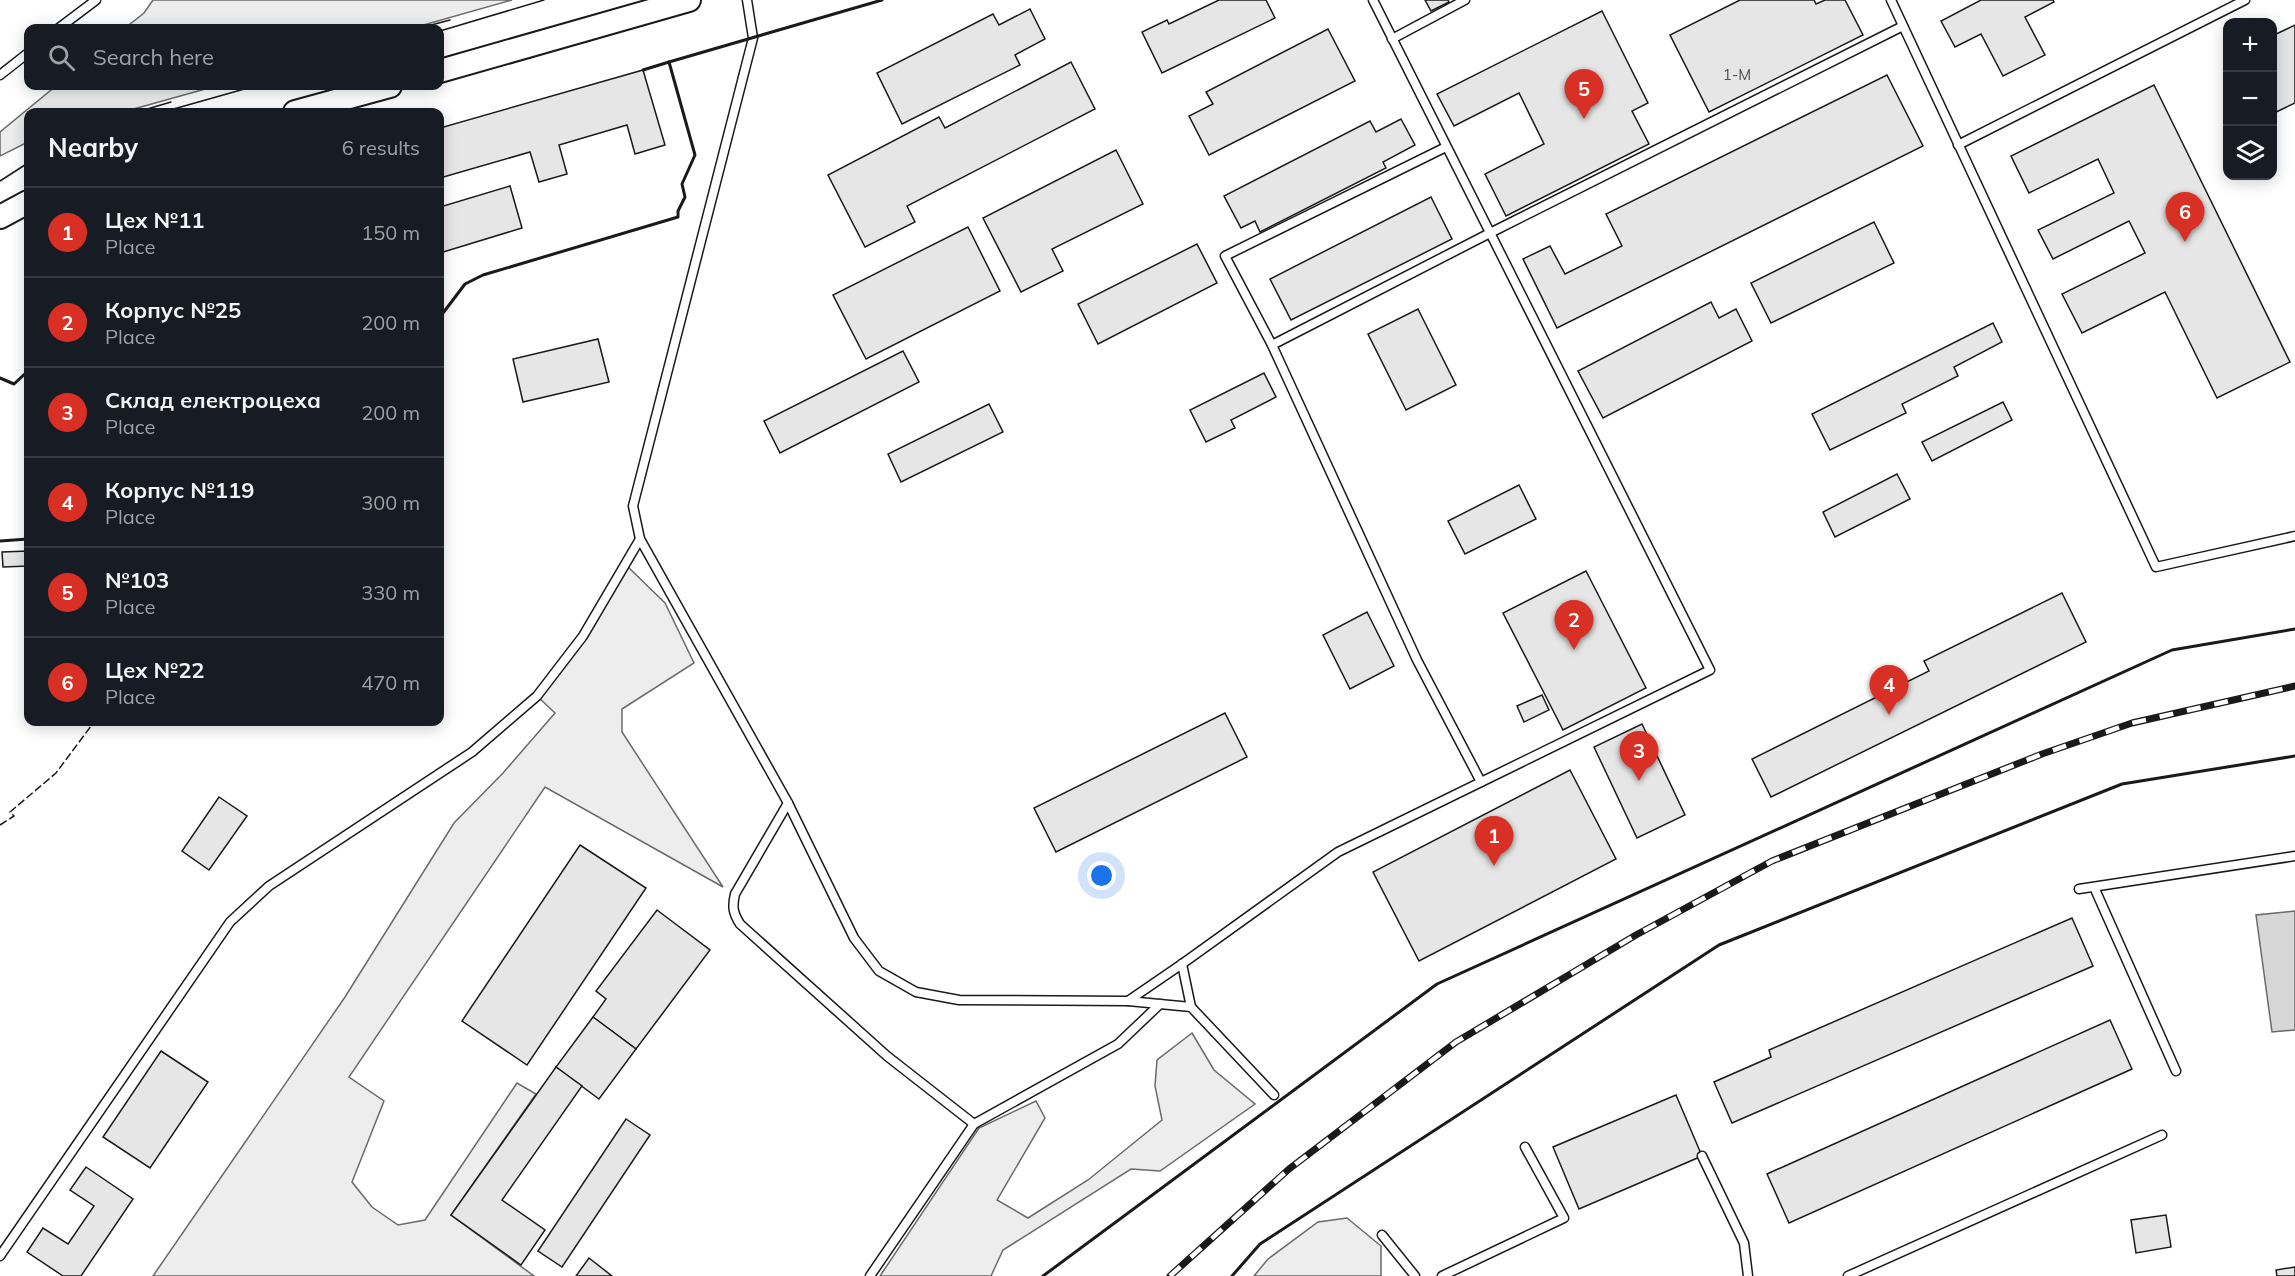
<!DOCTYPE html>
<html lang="en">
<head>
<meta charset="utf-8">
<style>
  :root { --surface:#171b24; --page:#20242c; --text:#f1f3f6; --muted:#9ea1a6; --line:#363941; --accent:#d93025 }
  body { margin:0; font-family:Mulish,sans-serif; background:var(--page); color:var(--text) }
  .controls { position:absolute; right:18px; top:18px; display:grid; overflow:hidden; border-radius:12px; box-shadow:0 3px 15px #0003 }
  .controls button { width:54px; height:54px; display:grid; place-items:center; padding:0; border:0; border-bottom:2px solid var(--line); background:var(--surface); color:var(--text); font:30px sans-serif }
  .you { position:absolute; left:1102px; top:876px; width:21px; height:21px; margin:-15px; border:4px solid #fff; border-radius:50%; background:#1a73e8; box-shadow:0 0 0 9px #1a73e833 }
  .badge { display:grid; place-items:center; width:39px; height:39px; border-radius:50%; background:var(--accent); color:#fff; font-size:20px; font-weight:700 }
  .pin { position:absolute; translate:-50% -50px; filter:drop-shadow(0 2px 3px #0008) }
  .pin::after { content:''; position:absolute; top:32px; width:21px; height:18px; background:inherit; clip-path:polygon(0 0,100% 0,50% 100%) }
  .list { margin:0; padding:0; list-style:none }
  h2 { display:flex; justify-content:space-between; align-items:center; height:78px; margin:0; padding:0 24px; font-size:26px }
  h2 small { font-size:20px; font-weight:400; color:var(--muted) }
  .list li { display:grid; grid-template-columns:39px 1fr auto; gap:18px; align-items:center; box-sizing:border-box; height:90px; padding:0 24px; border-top:2px solid var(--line) }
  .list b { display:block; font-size:22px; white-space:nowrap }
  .list p { margin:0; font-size:20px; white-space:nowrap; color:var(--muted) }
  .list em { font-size:20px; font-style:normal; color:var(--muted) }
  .icon { flex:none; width:33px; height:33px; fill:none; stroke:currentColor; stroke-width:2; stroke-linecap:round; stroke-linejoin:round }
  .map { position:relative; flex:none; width:2295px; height:1276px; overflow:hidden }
  .search { position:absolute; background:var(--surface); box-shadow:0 3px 15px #0003; left:24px; top:24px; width:420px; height:66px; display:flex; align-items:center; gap:15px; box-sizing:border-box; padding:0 21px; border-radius:12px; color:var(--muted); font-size:22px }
  .panel { position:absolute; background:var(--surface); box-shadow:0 3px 15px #0003; left:24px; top:108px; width:420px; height:618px; border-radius:12px }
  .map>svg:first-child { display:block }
  .built { fill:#ededed; stroke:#6a6a6a; stroke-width:1.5 }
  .water { fill:#d7d7d7; stroke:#6a6a6a; stroke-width:1.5 }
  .building { fill:#e6e6e6; stroke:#1a1a1a; stroke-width:1.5 }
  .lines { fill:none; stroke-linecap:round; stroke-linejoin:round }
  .lane-casing { stroke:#1a1a1a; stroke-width:11 }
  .secondary-casing { stroke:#1a1a1a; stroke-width:26 }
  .lane { stroke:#fff; stroke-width:8 }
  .secondary { stroke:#fff; stroke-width:22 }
  .tram { stroke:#1a1a1a; stroke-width:1.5 }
  .rail-casing { stroke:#1a1a1a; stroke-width:7 }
  .rail { stroke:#fff; stroke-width:4.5; stroke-dasharray:14; stroke-linecap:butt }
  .fence { stroke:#1a1a1a; stroke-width:1.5; stroke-dasharray:8 3; stroke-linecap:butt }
  .wall { stroke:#1a1a1a; stroke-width:3 }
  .labels { text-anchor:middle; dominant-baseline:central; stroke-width:4.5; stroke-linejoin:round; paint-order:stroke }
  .number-label { font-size:15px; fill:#4d4d4d }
</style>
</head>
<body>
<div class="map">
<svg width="2295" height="1276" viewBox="0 0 2295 1276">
  <rect width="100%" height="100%" fill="#fff"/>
  <g class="built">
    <path d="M153,0H512L413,28H125L144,13Z"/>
    <path d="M56,86H216L123,112H28V142L0,156V132Z"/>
    <path d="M625,564L665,603L694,663L622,709V732L723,887L545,787L349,1077L384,1101L352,1182L372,1207L398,1225L425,1220L517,1083L536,1094L451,1215L534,1276H153L345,997L454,823L503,773L555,713L537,696L583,636Z"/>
    <path d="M1192,1033L1214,1070L1255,1104L1160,1171L1131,1169L1003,1250L991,1276H880L979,1128L1036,1101L1045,1118L997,1200L1028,1218L1088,1180L1162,1120L1155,1086L1157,1060Z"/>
    <path d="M1347,1218L1381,1246V1276H1254L1268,1259L1318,1222Z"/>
  </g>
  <path class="water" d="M2295,911V1030L2272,1032L2256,915Z"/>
  <g class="building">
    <path d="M1219,0H1266L1275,18L1162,73L1142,32L1167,20L1169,24Z"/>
    <path d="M1425,0H1448L1449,2L1431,11Z"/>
    <path d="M1740,0H1814L1816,4L1825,0H1845L1863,35L1709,112L1670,35Z"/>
    <path d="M1981,0H2053L2054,2L2025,17L2045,55L2003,76L1981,34L1955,47L1941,21Z"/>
    <path d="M1030,9L1045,39L1015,55L1020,65L902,124L877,73L993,14L999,25Z"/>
    <path d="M1602,11L1648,103L1632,111L1649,144L1506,216L1485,174L1544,144L1519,93L1454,126L1437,94Z"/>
    <path d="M2295,25V103L2274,113L2272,36Z"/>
    <path d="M1328,29L1355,81L1209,155L1189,116L1213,104L1206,92Z"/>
    <path d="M1071,62L1095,109L907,206L915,222L865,247L828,175L939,117L945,128Z"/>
    <path d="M643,70L665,145L635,154L627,125L559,145L567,174L539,182L530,152L440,178V128Z"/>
    <path d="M1887,75L1923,146L1557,328L1523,259L1550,246L1565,274L1622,246L1606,214Z"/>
    <path d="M2154,85L2290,362L2217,398L2165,292L2082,333L2062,294L2145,253L2129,221L2053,259L2038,230L2114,193L2098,159L2029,193L2011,156Z"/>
    <path d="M1401,119L1415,145L1383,162L1386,168L1260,232L1255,221L1241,228L1224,196L1370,121L1376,132Z"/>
    <path d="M1116,150L1143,204L1052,249L1063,271L1021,292L983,218Z"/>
    <path d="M510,186L522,228L440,253V207Z"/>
    <path d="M1431,197L1452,239L1291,320L1270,279Z"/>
    <path d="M1874,222L1894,263L1771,323L1751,283Z"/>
    <path d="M968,227L1000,291L866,359L833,295Z"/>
    <path d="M1197,244L1217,283L1098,344L1078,304Z"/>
    <path d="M1711,302L1719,318L1736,309L1752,341L1603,418L1578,371Z"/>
    <path d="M1418,309L1456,385L1406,410L1368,334Z"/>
    <path d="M1993,323L2002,342L1954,367L1958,376L1902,404L1906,413L1830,450L1812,414Z"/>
    <path d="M598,339L609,382L523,402L513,359Z"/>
    <path d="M903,351L919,382L780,453L764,421Z"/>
    <path d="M1264,373L1276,397L1231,420L1235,428L1206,442L1190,410Z"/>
    <path d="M2003,402L2012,420L1932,461L1922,442Z"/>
    <path d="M989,404L1003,432L901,482L888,454Z"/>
    <path d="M1897,474L1910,499L1835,537L1823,512Z"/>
    <path d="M1519,485L1536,519L1465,554L1448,521Z"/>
    <path d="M28,551V566L3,567L2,552Z"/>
    <path d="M1586,571L1646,688L1563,730L1503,613Z"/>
    <path d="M2062,593L2086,642L1771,797L1752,759L1929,671L1924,661Z"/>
    <path d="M1367,612L1394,666L1350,689L1323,635Z"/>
    <path d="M1542,695L1549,710L1524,722L1517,706Z"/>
    <path d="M1225,713L1247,757L1056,852L1034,808Z"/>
    <path d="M1642,724L1685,815L1637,838L1594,747Z"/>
    <path d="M1570,770L1616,859L1419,961L1373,872Z"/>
    <path d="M219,797L247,816L209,870L182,851Z"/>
    <path d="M580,845L646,888L527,1065L462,1021Z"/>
    <path d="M657,910L710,950L636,1049L593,1017L606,999L596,991Z"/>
    <path d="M2072,918L2093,966L1732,1123L1714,1082L1771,1057L1769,1050Z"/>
    <path d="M593,1017L636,1049L599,1099L556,1067Z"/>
    <path d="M2110,1020L2132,1069L1789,1223L1767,1174Z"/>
    <path d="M161,1051L208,1082L150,1168L103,1137Z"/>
    <path d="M556,1067L582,1086L502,1200L545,1230L521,1265L451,1215Z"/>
    <path d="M1676,1095L1702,1156L1579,1209L1553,1147Z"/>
    <path d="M626,1119L650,1135L562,1267L538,1251Z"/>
    <path d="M86,1167L133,1199L81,1276H63L27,1252L43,1228L68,1244L94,1206L70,1190Z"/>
    <path d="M2166,1215L2171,1247L2136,1253L2131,1220Z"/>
    <path d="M589,1258L612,1276H576Z"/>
    <path d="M2295,1267V1276H2277L2276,1270Z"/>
  </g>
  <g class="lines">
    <defs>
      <g id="lane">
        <path d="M747,0L753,38L633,506L640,539L788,803L854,938L879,971L916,992L959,1000L1128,1001L1182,964L1338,852L1710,670L1373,0"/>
        <path d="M1891,0L2156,567L2295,536"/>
        <path d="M59,28L96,0"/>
        <path d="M1392,39L1465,0"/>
        <path d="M0,75L28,53"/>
        <path d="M1958,145L2245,0"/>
        <path d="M1272,345L1225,256L1446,147"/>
        <path d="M1481,782L1417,660L1272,345L1490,233L1903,26"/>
        <path d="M788,803L735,894C732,907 733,913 740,924L887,1056L974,1124"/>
        <path d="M2094,887L2176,1071"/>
        <path d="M2079,889L2295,856"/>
        <path d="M1182,964L1191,1007"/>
        <path d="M1128,1001L1191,1007L1274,1095"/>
        <path d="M1702,1156L1744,1243L1748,1276"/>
        <path d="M1382,1235L1415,1276"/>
        <path d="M0,1256L230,922L269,886L472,752L537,696L583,636L640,539"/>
        <path d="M870,1276L974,1124L1118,1044L1160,1004"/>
        <path d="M1442,1276L1564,1218L1525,1147"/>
        <path d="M1848,1276L2162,1135"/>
      </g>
      <g id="secondary">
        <path d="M440,71L689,0"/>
        <path d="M295,112L390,86"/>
        <path d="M0,217L28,202"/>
      </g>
    </defs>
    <use href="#lane" class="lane-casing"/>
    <use href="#secondary" class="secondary-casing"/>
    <use href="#lane" class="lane"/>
    <use href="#secondary" class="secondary"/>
    <g class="tram">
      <path d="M420,28L450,20"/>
      <path d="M440,31L544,0"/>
      <path d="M137,112L171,102"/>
      <path d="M163,112L255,86"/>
      <path d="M0,181L28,163"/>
    </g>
    <defs>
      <path id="rail" d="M1170,1276L1289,1169L1456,1042L1636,935L1772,861L2042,754L2132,723L2295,686"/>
    </defs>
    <use href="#rail" class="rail-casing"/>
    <use href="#rail" class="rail"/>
    <path class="fence" d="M0,825L14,816L10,812L56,773L94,722"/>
    <g class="wall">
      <path d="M643,70L669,62"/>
      <path d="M440,317L465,284L483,275L678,217V211L685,197L682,184L695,155L669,62L882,0"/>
      <path d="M0,378L14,384L28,371"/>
      <path d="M0,541L28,539"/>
      <path d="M1043,1276L1437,984L2172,650L2295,629"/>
      <path d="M1232,1276L1260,1244L1719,945L2122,784L2295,756"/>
    </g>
  </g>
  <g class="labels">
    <g class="number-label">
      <text x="1737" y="74">1-М</text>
    </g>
  </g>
</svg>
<div class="controls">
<button>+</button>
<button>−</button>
<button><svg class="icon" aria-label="layers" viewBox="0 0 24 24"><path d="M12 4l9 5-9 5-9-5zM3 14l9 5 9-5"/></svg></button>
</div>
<div class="you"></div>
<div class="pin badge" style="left:1494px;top:866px">1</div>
<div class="pin badge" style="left:1574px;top:650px">2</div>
<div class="pin badge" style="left:1639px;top:781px">3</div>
<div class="pin badge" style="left:1889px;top:715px">4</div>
<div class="pin badge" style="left:1584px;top:119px">5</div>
<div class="pin badge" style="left:2185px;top:242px">6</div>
<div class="search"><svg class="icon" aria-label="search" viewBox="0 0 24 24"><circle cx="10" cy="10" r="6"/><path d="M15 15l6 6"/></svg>Search here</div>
<section class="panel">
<h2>Nearby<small>6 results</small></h2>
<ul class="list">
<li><span class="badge">1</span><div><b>Цех №11</b><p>Place</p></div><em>150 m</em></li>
<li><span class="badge">2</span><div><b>Корпус №25</b><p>Place</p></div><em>200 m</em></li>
<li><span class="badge">3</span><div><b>Склад електроцеха</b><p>Place</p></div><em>200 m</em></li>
<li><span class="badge">4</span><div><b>Корпус №119</b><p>Place</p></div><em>300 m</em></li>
<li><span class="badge">5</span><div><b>№103</b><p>Place</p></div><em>330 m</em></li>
<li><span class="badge">6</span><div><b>Цех №22</b><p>Place</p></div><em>470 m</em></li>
</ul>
</section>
</div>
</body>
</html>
